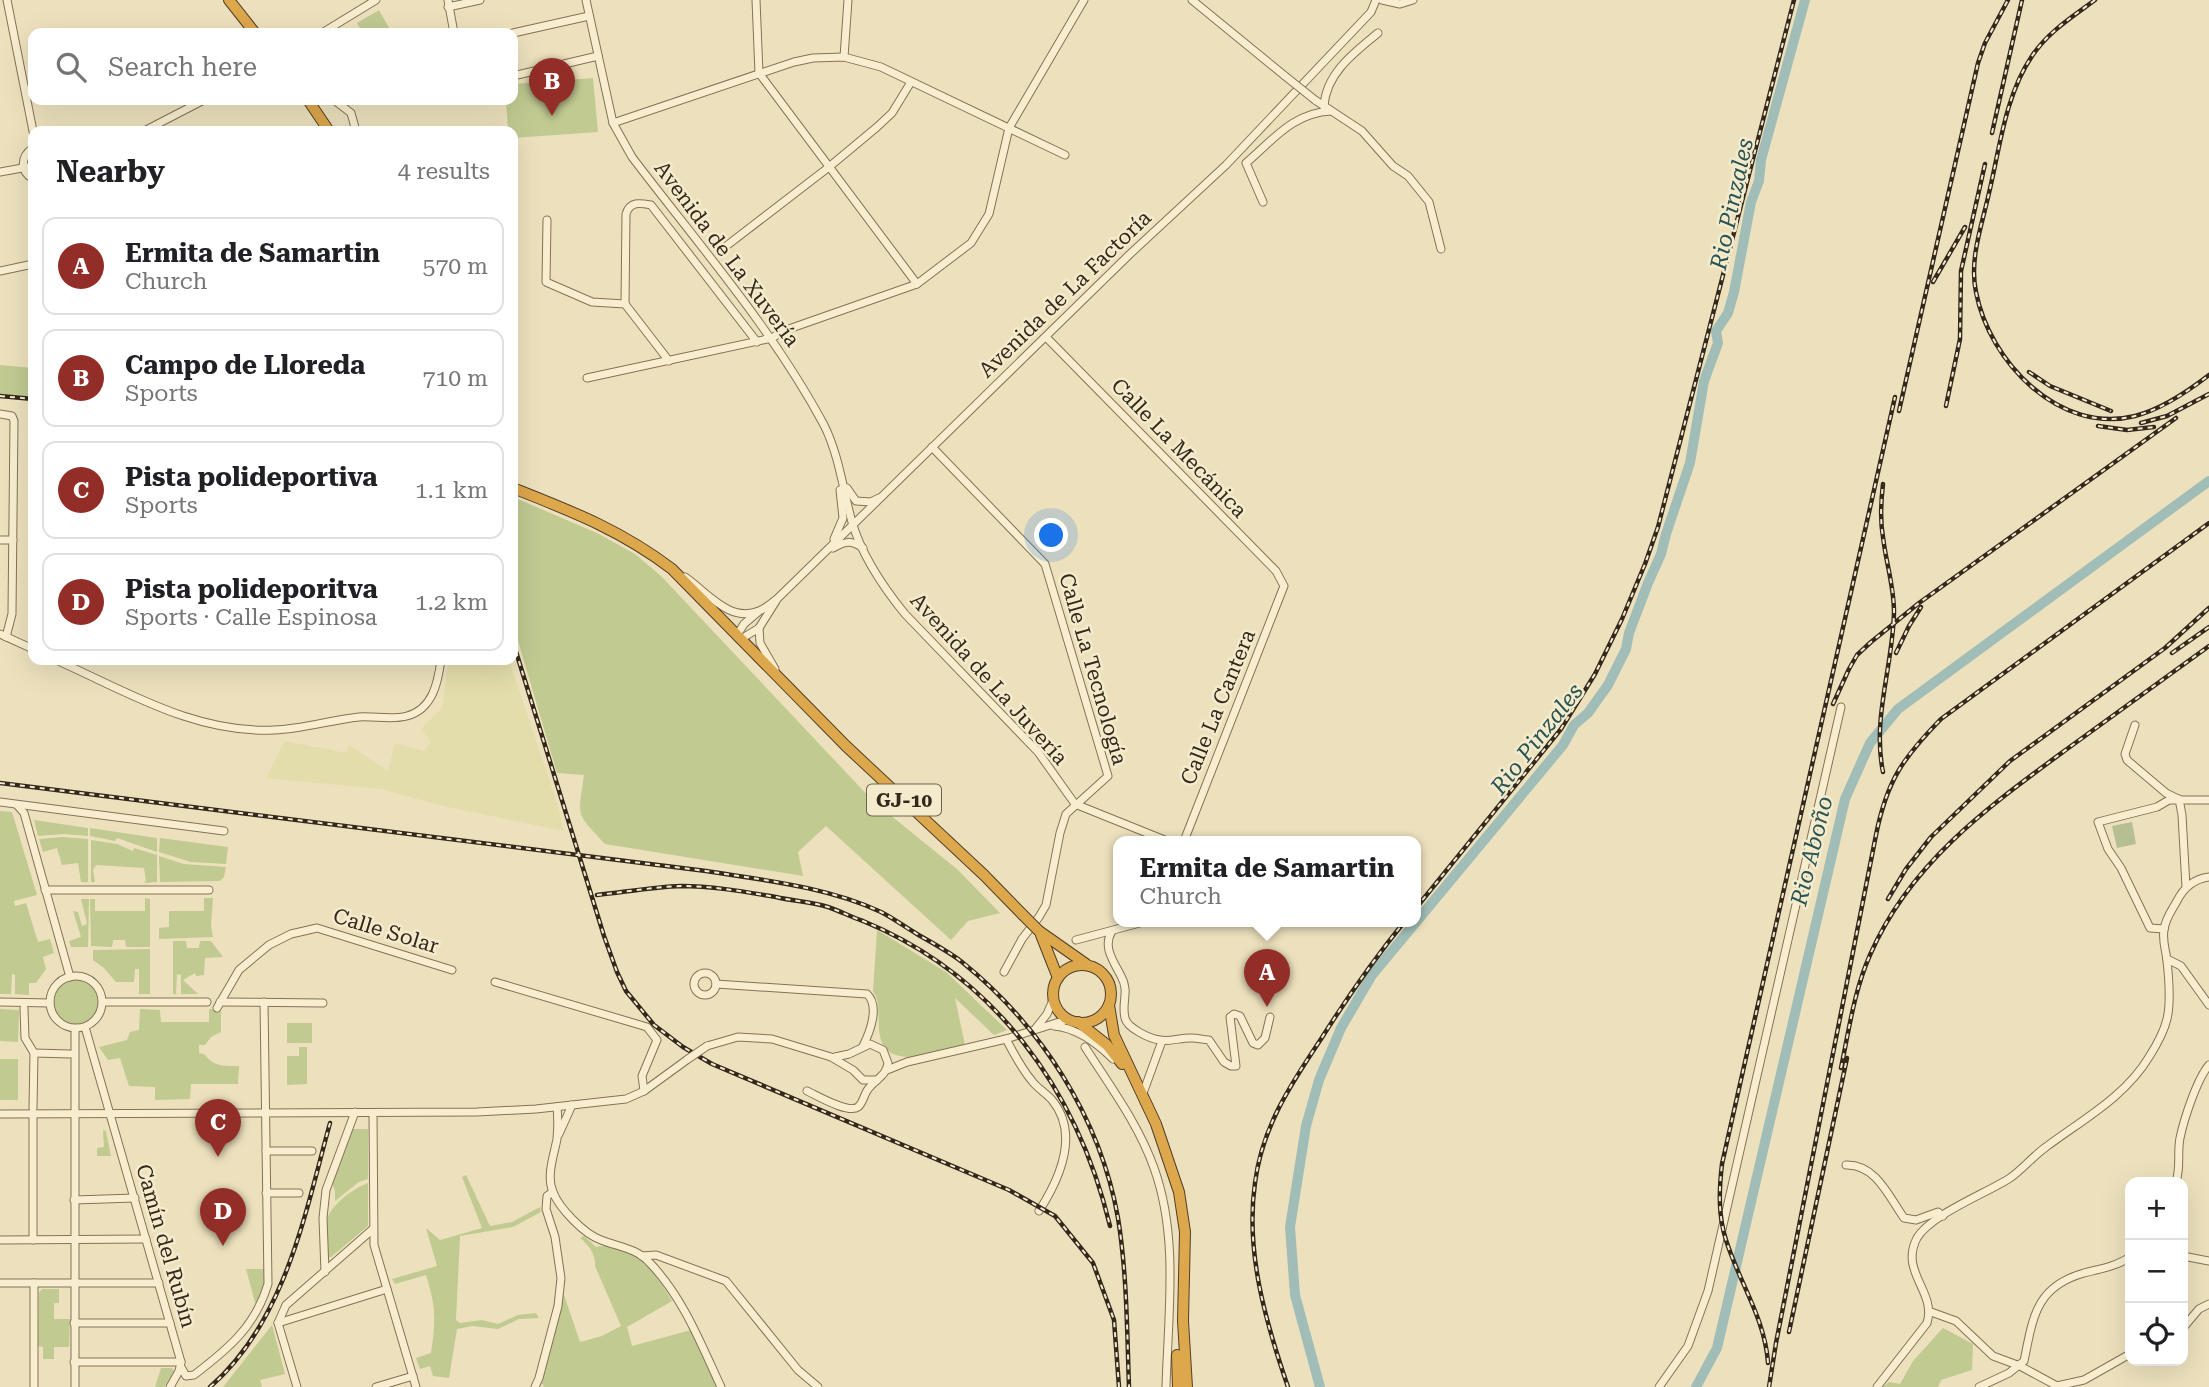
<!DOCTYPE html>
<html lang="en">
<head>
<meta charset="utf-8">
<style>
  :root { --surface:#fff; --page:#f2f2f2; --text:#202124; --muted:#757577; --line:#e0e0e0; --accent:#922d27 }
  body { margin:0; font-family:"Roboto Serif",serif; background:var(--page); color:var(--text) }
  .controls { position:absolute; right:21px; bottom:21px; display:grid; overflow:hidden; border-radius:14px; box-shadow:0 7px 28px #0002 }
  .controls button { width:63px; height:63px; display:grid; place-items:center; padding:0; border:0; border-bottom:2px solid var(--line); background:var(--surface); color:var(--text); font:35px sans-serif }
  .you { position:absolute; left:1052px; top:536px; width:24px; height:24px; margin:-18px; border:5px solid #fff; border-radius:50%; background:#1a73e8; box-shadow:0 0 0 10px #1a73e833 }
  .badge { display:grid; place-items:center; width:46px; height:46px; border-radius:50%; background:var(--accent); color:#fff; font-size:23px; font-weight:700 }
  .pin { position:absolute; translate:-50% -58px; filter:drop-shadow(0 2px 4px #0008) }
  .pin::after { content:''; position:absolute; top:37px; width:24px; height:21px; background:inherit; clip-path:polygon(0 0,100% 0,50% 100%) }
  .popup { position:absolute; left:1113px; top:836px; width:308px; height:91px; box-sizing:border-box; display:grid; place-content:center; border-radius:14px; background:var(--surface); filter:drop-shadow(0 2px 5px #0005); font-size:23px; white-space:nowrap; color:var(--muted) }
  .popup b { font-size:26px; color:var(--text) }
  .popup::after { content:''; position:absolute; left:50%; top:100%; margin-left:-14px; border:14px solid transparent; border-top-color:var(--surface) }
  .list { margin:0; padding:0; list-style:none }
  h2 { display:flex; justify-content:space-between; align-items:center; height:91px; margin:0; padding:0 28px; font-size:30px }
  h2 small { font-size:23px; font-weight:400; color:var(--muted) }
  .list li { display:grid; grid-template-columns:46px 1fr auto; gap:21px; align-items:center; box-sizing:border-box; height:98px; margin:0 14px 14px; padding:0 14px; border:2px solid var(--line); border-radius:14px }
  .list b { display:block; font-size:26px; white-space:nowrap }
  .list p { margin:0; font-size:23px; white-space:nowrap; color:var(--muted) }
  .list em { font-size:23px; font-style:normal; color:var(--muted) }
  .icon { flex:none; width:38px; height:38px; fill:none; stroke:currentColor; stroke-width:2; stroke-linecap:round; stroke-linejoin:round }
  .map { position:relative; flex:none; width:2209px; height:1387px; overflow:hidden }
  .search { position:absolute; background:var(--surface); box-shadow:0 7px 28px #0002; left:28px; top:28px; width:490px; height:77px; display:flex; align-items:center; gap:18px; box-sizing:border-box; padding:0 24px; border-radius:14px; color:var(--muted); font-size:26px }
  .panel { position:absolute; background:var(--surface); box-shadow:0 7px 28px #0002; left:28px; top:126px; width:490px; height:539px; border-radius:14px }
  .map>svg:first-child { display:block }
  .farmland { fill:#e2ddaa }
  .green { fill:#c0ca91 }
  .cemetery { fill:#b6bf91 }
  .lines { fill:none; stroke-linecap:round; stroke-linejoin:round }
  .river { stroke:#a0beb7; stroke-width:10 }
  .minor-casing { stroke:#847256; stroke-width:9 }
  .highway-casing { stroke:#513f2b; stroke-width:12 }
  .minor { stroke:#f8eecf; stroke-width:7 }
  .highway { stroke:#dda74c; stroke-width:10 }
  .rail-casing { stroke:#33281b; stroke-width:4.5 }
  .rail { stroke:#f4ebcc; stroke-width:2; stroke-dasharray:5; stroke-linecap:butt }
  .minor-bridge-casing { stroke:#847256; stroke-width:9; stroke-linecap:butt }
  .highway-bridge-casing { stroke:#513f2b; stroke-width:12; stroke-linecap:butt }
  .minor-bridge { stroke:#f8eecf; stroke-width:7 }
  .highway-bridge { stroke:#dda74c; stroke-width:10 }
  .labels { text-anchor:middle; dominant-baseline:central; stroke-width:5; stroke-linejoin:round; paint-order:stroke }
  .shield { fill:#f4ebcc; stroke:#6d6250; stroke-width:2 }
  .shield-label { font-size:19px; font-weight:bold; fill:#33281b }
  .street-label { font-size:21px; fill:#33281b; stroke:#f4ebcc }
  .water-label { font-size:23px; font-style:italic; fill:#2a5353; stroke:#f4ebcc }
</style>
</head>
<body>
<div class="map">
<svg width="2209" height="1387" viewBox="0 0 2209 1387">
  <rect width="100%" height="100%" fill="#ede1bd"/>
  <path class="farmland" d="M449,660H509L557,803L564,831L443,806L381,789L266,778L285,741L346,753L349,745L388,771L395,743L424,751L431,742L421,729L442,708Z"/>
  <g class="green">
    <path d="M379,10L392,33H363L357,23Z"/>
    <path d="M593,78L598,132L513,138V131H508L506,100H513V84Z"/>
    <path d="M0,365L33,368V397L0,394Z"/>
    <path d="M513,497L597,533L635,554L661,576L873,801L958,870L1000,913L968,921L951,940L826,826L798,852L803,876L605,844C575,812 578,818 584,775L557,773L513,624Z"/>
    <path d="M0,811L12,812L37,895L14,901L15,906L26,903L38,942L50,939L54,953L43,957L46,969L36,983H29V995L15,994V975L12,974L11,994H0Z"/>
    <path d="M34,820L88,828V836L64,834L38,836Z"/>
    <path d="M90,828L157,838V852L117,838L115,841L90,836Z"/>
    <path d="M62,837L88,839V882H81L78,863L62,865L57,848L43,852L39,839Z"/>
    <path d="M160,838L228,847L226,864L191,862L159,852Z"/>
    <path d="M91,840L117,844L133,851L134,848L157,855V882L144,883L146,881L144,868L96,865L93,870L95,882H91Z"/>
    <path d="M159,856L184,864L226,867L224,877L220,881L160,882Z"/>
    <path d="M145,898L150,899V947H126L125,940H113L112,947L91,946L90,899H95V911H145Z"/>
    <path d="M204,898H213L211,926L213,937L159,939V928L169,927V911H204Z"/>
    <path d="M81,899H89L88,947H71L69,941L81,937L73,911L78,912L82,926L87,924Z"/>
    <path d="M877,930L946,972L1007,1030L994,1035L955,998L965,1045L910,1057C862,1057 888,1007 873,992Z"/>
    <path d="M173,941H186L187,948H199L200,941H211L223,957L205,958L204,975L196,976L195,973L183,980L198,994H181V975L177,974L176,994H173Z"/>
    <path d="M150,949V994H139V969H135L134,982H116L104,968L93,960V950Z"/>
    <circle cx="76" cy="1002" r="22"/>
    <path d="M0,1009L19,1010L18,1042L0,1041Z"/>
    <path d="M140,1009L160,1010L161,1022H209V1009L221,1010V1032L211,1037L205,1045H199V1053L204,1054C214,1067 224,1066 239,1066L238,1084H191L190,1099L155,1100V1087L129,1086L120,1058L108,1060L99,1047L127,1040L130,1032L139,1030Z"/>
    <rect x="287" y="1023" width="25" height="20"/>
    <path d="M299,1047H307V1084L287,1085V1056H299Z"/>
    <rect x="0" y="1059" width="18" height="41"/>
    <path d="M353,1129H368V1179L359,1182L335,1201V1191L332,1183Z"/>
    <path d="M103,1130L106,1131L111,1156H97V1148L104,1147Z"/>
    <path d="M466,1175L490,1226L512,1222L540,1207L541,1212L513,1227L460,1236L456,1320L460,1323L482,1320L498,1324L518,1315L536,1313L539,1318L519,1319L498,1329L472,1326L457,1329L449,1378L433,1376L430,1366L420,1369L416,1358L431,1353C436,1320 436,1307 426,1275L395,1284L392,1279L437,1266L426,1228L440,1240L482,1228L462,1177Z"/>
    <path d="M368,1183V1226L331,1257H328C328,1246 325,1234 326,1223C328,1207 352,1189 368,1183Z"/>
    <path d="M584,1236L596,1247C632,1238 657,1274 672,1301L627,1327L632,1346L691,1330L716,1387H543L544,1385L541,1384L563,1292L580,1342L602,1336L621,1326L595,1266C596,1255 589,1245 580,1238Z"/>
    <path d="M246,1269H266L263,1292L256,1306Z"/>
    <path d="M42,1289H59V1303H54V1319H70L69,1347H54V1359H43V1347L38,1346L39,1293Z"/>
    <path d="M272,1325L285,1374L260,1380L262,1387H223Z"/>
    <path d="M1943,1328L1973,1344L1972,1370L1941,1380L1938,1387H1883L1889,1382L1900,1384L1913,1361Z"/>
    <path d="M161,1368H172L174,1371L164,1387H155Z"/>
  </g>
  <path class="cemetery" d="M2132,822L2136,844L2117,848L2112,826Z"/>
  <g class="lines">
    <g class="river">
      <path d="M1320,1387L1295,1295L1290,1227L1306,1126L1319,1080L1341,1028L1372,975L1563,745L1574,725L1588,713L1608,685L1626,649L1629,633L1648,583L1661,554L1666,534L1690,463L1704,381L1718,343L1716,331L1728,313L1734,292L1751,202L1759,181L1761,160L1805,0"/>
      <path d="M1696,1387L1717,1348L1845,799L1870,743L1898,709L2209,481"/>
    </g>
    <defs>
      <g id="minor">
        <path d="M7,0L33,131"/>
        <path d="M448,0L454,33"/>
        <path d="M586,0L613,123L632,157C698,244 772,328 824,425C839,455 843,490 852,522C862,556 883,587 905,614L1038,752L1075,804L1167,841"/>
        <path d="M756,0L759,73L917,284"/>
        <path d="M1192,0L1285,76"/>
        <path d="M1382,0L1400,4L1413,0"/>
        <path d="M448,7L480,0"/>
        <path d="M322,33L376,0"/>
        <path d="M513,33L589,16"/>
        <path d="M844,57L848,0"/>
        <path d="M513,76L598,56"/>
        <path d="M334,100L351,113L356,131"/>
        <path d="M1315,100L1362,131L1393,166L1408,176L1429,202L1441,249"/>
        <path d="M1324,106C1326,73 1355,52 1378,33"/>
        <path d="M613,123L794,62L813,58L844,57L881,67L1065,155"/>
        <path d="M144,131L204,100"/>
        <path d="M33,148C20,157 20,171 33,179"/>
        <path d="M0,172L33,166"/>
        <path d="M1263,202L1246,163C1274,139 1293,113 1331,111"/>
        <path d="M547,220L546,282L592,302L625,304"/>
        <path d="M721,250L829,167L877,127L892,113L911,82"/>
        <path d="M0,271L33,264"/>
        <path d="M1046,337L1276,571L1284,586L1184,841"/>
        <path d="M669,361L625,304L626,214C630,201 640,203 651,205L757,342"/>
        <path d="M587,378L772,338L783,331L917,284L971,243L989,214L1009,128L1084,0"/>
        <path d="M0,414L12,416L14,421L12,614L6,637"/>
        <path d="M932,447L1045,564L1108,776L1066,814L1060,833L1046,905L1039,917L1022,939L1004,972"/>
        <path d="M847,488L856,501L871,502L879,498"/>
        <path d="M834,539L843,518L840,490"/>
        <path d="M0,540H13"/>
        <path d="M833,548C846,541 851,540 863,548"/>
        <path d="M685,577C707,592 729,623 759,611C766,608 773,602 778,598L1130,254L1226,165L1371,12L1376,0"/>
        <path d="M759,628L760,643L775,669"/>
        <path d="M0,634L33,649"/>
        <path d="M737,635L744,624L758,612"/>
        <path d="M741,639L759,628L776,601"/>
        <path d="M56,660C126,691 195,734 274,730C303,729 330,720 359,717C374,716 393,720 407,716C433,709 438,682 441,660"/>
        <path d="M2135,725L2125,754L2127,760L2166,793L2178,799"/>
        <path d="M2179,799L2182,815L2186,887"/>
        <path d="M0,802L224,831"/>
        <path d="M17,805L24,813L70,977"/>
        <path d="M45,890H209"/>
        <path d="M2164,929L2150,928L2121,868L2108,849L2098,822L2157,807L2169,800H2209"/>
        <path d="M1112,931C1102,947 1114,962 1121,976C1130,992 1121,1002 1125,1018C1127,1028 1150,1039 1160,1040C1171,1042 1182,1037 1193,1038C1198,1038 1203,1040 1209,1040L1224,1062L1231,1066H1236L1230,1017L1234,1014L1240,1016L1253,1043L1258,1045L1265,1038L1270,1017"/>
        <path d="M1076,940L1147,921"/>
        <path d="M2167,959L2181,966L2209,1005"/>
        <circle cx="705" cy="984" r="11"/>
        <circle cx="76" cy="1002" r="26"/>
        <path d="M495,982L647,1027L657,1040L642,1076L644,1091"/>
        <path d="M716,984L867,994C880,1006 870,1032 863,1046"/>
        <path d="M0,1002L50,1003"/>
        <path d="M103,1002H207"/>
        <path d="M220,1002L323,1003"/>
        <path d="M24,1008L25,1038L34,1053L33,1108"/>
        <path d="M217,1008L239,970L269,945L291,934L317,928L452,970"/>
        <path d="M1054,1026C1077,1028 1097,1043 1113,1059"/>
        <path d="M85,1027L181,1362L179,1371L170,1387"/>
        <path d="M1036,1028L1047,1014L1054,998"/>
        <path d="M1006,1039C1014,1054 1021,1068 1032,1081C1037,1088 1046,1093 1052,1100C1080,1134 1059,1180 1039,1211"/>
        <path d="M707,1046L738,1037L772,1039L831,1057L853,1070L863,1080H877"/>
        <path d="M1085,1047C1110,1086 1139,1125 1154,1168C1179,1237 1168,1315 1166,1387"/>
        <path d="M34,1053L70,1054"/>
        <path d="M887,1070L907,1062L1006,1039L1069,1019"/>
        <path d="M807,1091C818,1096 848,1114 858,1107C864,1102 864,1093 869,1088C877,1078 886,1076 888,1063L883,1050L870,1044L849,1054L835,1057"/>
        <path d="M1142,1096L1162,1041"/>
        <path d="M557,1107C558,1117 558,1128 557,1139C554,1155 546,1176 553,1192C559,1208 584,1234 601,1240C619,1247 636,1248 649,1262C683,1297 701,1344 721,1387"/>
        <path d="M373,1113L374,1245L416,1387"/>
        <path d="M0,1114L477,1112L536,1109L626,1099L644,1091L688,1059"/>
        <path d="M559,1134L572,1105"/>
        <path d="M266,1151H312"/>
        <path d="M1846,1165C1876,1164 1889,1197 1904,1218L1916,1220L1938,1212L1943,1216"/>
        <path d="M2176,1182C2181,1167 2177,1153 2180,1138C2184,1119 2197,1079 2209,1065"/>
        <path d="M266,1193H299"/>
        <path d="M74,1200L135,1198"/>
        <path d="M0,1240L146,1239"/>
        <path d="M33,1240V1113"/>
        <path d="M642,1256L656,1255L726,1281L798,1370L818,1387"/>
        <path d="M2183,1256L2209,1261"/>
        <path d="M325,1272L323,1218L326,1190L355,1112"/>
        <path d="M0,1283H159"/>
        <path d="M34,1283V1387"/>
        <path d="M1931,1312L1956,1321L1993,1356L2020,1366L2057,1386L2084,1380L2130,1354"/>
        <path d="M74,1323H170"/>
        <path d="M278,1323L387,1289"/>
        <path d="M2183,1328L2199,1309L2209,1304"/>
        <path d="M74,1362H181"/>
        <path d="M181,1367L186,1376L194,1375C228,1349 255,1327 268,1284L264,1002"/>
        <path d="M75,1387V1029"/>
        <path d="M297,1387L278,1323L286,1305L373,1229"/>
        <path d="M376,1387L413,1376"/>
        <path d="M535,1387L539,1378L558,1306L561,1278L555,1237L546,1209L547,1196L553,1192"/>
        <path d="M1659,1387L1688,1346L1708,1291L1841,707"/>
        <path d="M1877,1387L1927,1323C1937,1292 1899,1272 1917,1238C1930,1215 1987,1193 2010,1178C2023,1169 2033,1156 2046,1147C2082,1120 2125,1097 2149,1057C2156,1046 2164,1032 2167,1019C2171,1002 2169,979 2167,961C2166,950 2162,941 2164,930C2165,919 2172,910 2177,901C2184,887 2194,879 2209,877"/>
        <path d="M1979,1387L2009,1373L2024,1361C2033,1318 2035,1287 2084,1273C2100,1269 2117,1266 2130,1257"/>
      </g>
      <g id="highway">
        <path d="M229,0L255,33"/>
        <path d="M308,100L329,131"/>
        <path d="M513,488C571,511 621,530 672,569L846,746L984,875L1023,915"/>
        <path d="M1039,931L1086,964"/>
        <path d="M1041,935L1058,978"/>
        <circle cx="1082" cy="994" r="29"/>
        <path d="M1109,1005L1114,1035L1156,1124L1179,1192L1185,1232L1183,1321L1187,1387"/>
        <path d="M1078,1022L1107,1045L1122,1064"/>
        <path d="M1177,1355L1178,1387"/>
      </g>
    </defs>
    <use href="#minor" class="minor-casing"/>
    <use href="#highway" class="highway-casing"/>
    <use href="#minor" class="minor"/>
    <use href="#highway" class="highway"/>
    <defs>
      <g id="rail">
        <path d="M2095,0C2072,17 2048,32 2032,56C2005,96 2000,147 1989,193C1982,225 1969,259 1976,292C1989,361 2059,435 2135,416C2162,409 2187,392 2209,375"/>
        <path d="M1992,133L2022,0"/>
        <path d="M1933,282L1965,227"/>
        <path d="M2029,372L2050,386L2111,411"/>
        <path d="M0,396L33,399"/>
        <path d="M1946,406L1960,339L1961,271L1985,164"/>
        <path d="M1899,411L1978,63L1985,43L2008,0"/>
        <path d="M2141,423L2167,416L2209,394"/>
        <path d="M2098,426L2127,430L2154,427"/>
        <path d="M513,642L604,936L617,972L626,991L654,1025L683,1047L712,1064L1009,1190L1055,1216L1093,1263L1114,1320L1119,1387"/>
        <path d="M1896,653L1909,626L1921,607"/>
        <path d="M2172,653L2209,627"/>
        <path d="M1833,704L1849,669L1857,655L1871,642L1919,603L2176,418"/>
        <path d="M1883,772C1872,718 1893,666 1894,612C1894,586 1886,563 1883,537C1880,520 1881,501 1883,484"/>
        <path d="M0,783L706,871C763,880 828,887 881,912C893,918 905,927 917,934C932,943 948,951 962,962C1041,1026 1100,1117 1118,1218C1127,1274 1127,1331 1129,1387"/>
        <path d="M597,895C625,892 654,887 681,886C713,886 746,892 776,897C793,901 812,902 828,907C840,911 851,917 863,921C994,975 1077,1089 1110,1226"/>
        <path d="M1888,899L1906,869L1931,837L2010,761L2165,648L2209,608"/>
        <path d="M1416,908L1561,729L1595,674L1622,619L1645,564L1658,527L1794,0"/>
        <path d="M1841,1068C1849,1030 1854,991 1870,955C1910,863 1988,807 2067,749C2114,715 2162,680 2209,646"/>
        <path d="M1789,1332L1847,1058"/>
        <path d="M1768,1363C1765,1318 1739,1282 1726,1240C1718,1215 1719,1190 1722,1164L1895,397"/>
        <path d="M210,1387C285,1322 305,1214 330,1123"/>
        <path d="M1288,1387C1266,1323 1245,1252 1255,1183C1262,1127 1291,1084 1321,1039C1347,998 1374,959 1405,921"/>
        <path d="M1769,1387L1776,1343L1876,835C1887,780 1903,758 1941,719L2209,523"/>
      </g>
    </defs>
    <use href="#rail" class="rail-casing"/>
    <use href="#rail" class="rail"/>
    <defs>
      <g id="minor-bridge">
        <path d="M1285,76L1315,100"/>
        <path d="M688,1059L707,1046"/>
      </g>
      <path id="highway-bridge" d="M1023,915L1039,931"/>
    </defs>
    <use href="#minor-bridge" class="minor-bridge-casing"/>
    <use href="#highway-bridge" class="highway-bridge-casing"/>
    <use href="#minor-bridge" class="minor-bridge"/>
    <use href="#highway-bridge" class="highway-bridge"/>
  </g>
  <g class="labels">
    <rect class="shield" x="867" y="784.5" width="74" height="31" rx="5"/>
    <g class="shield-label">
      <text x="904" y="800">GJ-10</text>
    </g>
    <g class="street-label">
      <text transform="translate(727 254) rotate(53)">Avenida de La Xuvería</text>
      <text transform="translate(1065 294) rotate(-44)">Avenida de La Factoría</text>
      <text transform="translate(1179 448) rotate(46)">Calle La Mecánica</text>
      <text transform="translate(1093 669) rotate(74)">Calle La Tecnología</text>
      <text transform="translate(989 679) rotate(48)">Avenida de La Juvería</text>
      <text transform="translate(1218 707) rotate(-68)">Calle La Cantera</text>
      <text transform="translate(386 931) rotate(17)">Calle Solar</text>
      <text transform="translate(166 1246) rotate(74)">Camín del Rubín</text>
    </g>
    <g class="water-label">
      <text transform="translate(1732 204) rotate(-78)">Rio Pinzales</text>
      <text transform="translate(1537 739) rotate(-52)">Rio Pinzales</text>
      <text transform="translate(1812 851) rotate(-76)">Rio Aboño</text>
    </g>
  </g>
</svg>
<div class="controls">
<button>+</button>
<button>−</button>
<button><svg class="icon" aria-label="locate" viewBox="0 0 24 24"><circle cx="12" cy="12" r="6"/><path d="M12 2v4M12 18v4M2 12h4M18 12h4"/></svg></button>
</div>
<div class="you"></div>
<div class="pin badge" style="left:1267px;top:1007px">A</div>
<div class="popup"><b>Ermita de Samartin</b>Church</div>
<div class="pin badge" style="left:552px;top:116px">B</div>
<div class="pin badge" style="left:218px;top:1157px">C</div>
<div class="pin badge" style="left:223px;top:1246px">D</div>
<div class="search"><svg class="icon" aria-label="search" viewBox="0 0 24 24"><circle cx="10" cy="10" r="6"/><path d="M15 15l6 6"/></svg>Search here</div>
<section class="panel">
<h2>Nearby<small>4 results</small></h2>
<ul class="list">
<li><span class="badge">A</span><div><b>Ermita de Samartin</b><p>Church</p></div><em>570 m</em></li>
<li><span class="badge">B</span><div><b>Campo de Lloreda</b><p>Sports</p></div><em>710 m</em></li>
<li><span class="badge">C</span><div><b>Pista polideportiva</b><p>Sports</p></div><em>1.1 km</em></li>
<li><span class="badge">D</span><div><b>Pista polideporitva</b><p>Sports · Calle Espinosa</p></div><em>1.2 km</em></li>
</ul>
</section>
</div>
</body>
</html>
